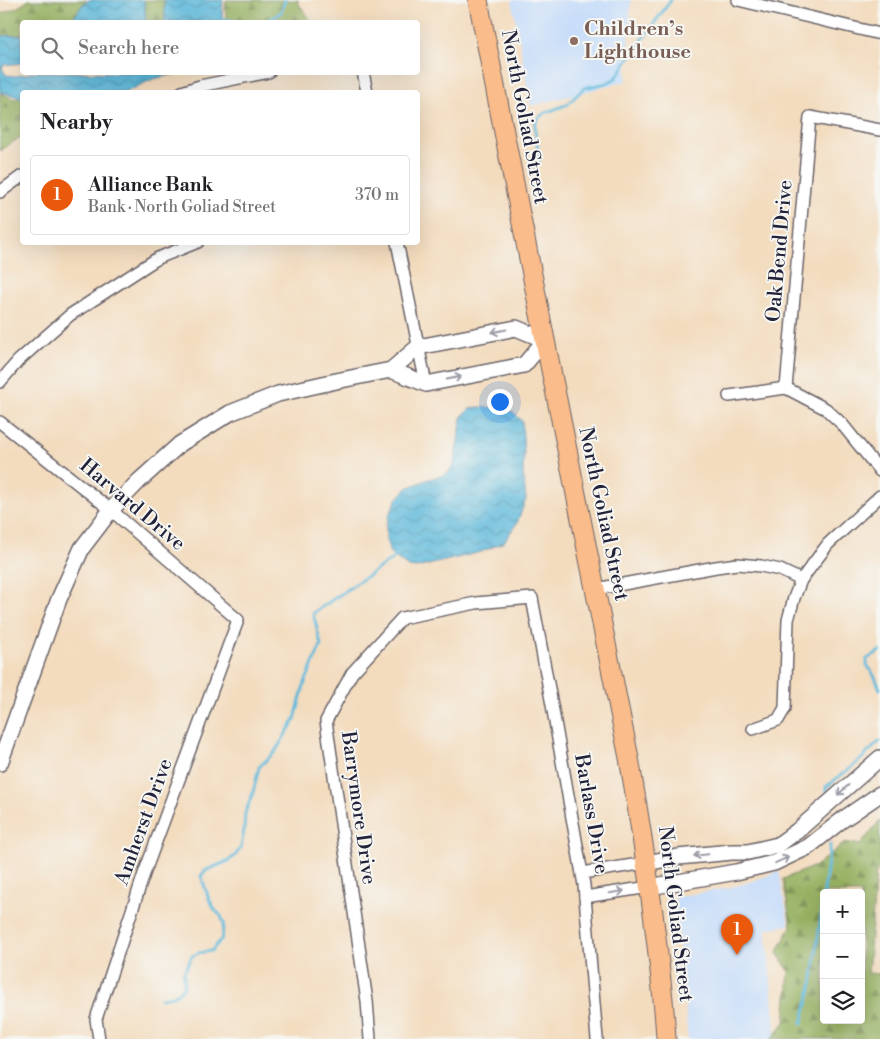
<!DOCTYPE html>
<html lang="en">
<head>
<meta charset="utf-8">
<style>
  :root { --surface:#fff; --page:#f2f2f2; --text:#202124; --muted:#757577; --line:#e0e0e0; --accent:#ea580c }
  body { margin:0; font-family:"Libre Bodoni",serif; background:var(--page); color:var(--text) }
  .controls { position:absolute; right:15px; bottom:15px; display:grid; overflow:hidden; border-radius:5px; box-shadow:0 5px 20px #0002 }
  .controls button { width:45px; height:45px; display:grid; place-items:center; padding:0; border:0; border-bottom:1px solid var(--line); background:var(--surface); color:var(--text); font:25px sans-serif }
  .you { position:absolute; left:499px; top:401px; width:18px; height:18px; margin:-12px; border:4px solid #fff; border-radius:50%; background:#1a73e8; box-shadow:0 0 0 8px #1a73e833 }
  .badge { display:grid; place-items:center; width:32px; height:32px; border-radius:50%; background:var(--accent); color:#fff; font-size:16px; font-weight:700 }
  .pin { position:absolute; translate:-50% -41px; filter:drop-shadow(0 1px 2px #0008) }
  .pin::after { content:''; position:absolute; top:26px; width:18px; height:15px; background:inherit; clip-path:polygon(0 0,100% 0,50% 100%) }
  .list { margin:0; padding:0; list-style:none }
  h2 { display:flex; justify-content:space-between; align-items:center; height:65px; margin:0; padding:0 20px; font-size:21px }
  h2 small { font-size:16px; font-weight:400; color:var(--muted) }
  .list li { display:grid; grid-template-columns:32px 1fr auto; gap:15px; align-items:center; box-sizing:border-box; height:80px; margin:0 10px 10px; padding:0 10px; border:1px solid var(--line); border-radius:5px }
  .list b { display:block; font-size:19px; white-space:nowrap }
  .list p { margin:0; font-size:16px; white-space:nowrap; color:var(--muted) }
  .list em { font-size:16px; font-style:normal; color:var(--muted) }
  .icon { flex:none; width:28px; height:28px; fill:none; stroke:currentColor; stroke-width:2; stroke-linecap:round; stroke-linejoin:round }
  .map { position:relative; flex:none; width:880px; height:1039px; overflow:hidden }
  .search { position:absolute; background:var(--surface); box-shadow:0 5px 20px #0002; left:20px; top:20px; width:400px; height:55px; display:flex; align-items:center; gap:12px; box-sizing:border-box; padding:0 18px; border-radius:5px; color:var(--muted); font-size:19px }
  .panel { position:absolute; background:var(--surface); box-shadow:0 5px 20px #0002; left:20px; top:90px; width:400px; height:155px; border-radius:5px }
  .map>svg:first-child { display:block }
  .built { fill:#c7ddf9 }
  .forest { fill:url(#forest-firs); stroke:#5c6a4e; fill-rule:evenodd }
  .water { fill:url(#water-waves); stroke:#3f6d8a }
  .lines { fill:none; stroke-linecap:round; stroke-linejoin:round }
  .stream { stroke:#5cb8da; stroke-width:3 }
  .minor-casing { stroke:#6b6368; stroke-width:14 }
  .tertiary-casing { stroke:#6b6368; stroke-width:18 }
  .primary-casing { stroke:#6b6368; stroke-width:21 }
  .minor { stroke:#fff; stroke-width:11 }
  .tertiary { stroke:#fff; stroke-width:15 }
  .primary { stroke:#f9bc8a; stroke-width:19 }
  .oneway { stroke:#9c9ca7 }
  .education-dot { fill:#8d6e63; stroke:#f6f6f2; stroke-width:2 }
  .labels { text-anchor:middle; dominant-baseline:central; stroke-width:4; stroke-linejoin:round; paint-order:stroke }
  .education-label { font-size:20px; font-weight:bold; fill:#785e54; stroke:#f6f6f2; text-anchor:start }
  .street-label { font-size:20px; fill:#22223b; stroke:#f6f6f2 }
</style>
</head>
<body>
<div class="map">
<svg width="880" height="1039" viewBox="0 0 880 1039">
  <defs>
    <pattern id="forest-firs" width="22" height="20" patternUnits="userSpaceOnUse" patternTransform="scale(1.25)"><rect width="22" height="20" fill="#97b162"/><path d="M5 1l3.5 6h-7zM16 11l3.5 6h-7z" fill="#7b9052"/></pattern>
    <pattern id="water-waves" width="16" height="10" patternUnits="userSpaceOnUse" patternTransform="scale(1.25)"><rect width="16" height="10" fill="#5cb8da"/><path d="M0 5q4-4 8 0t8 0" fill="none" stroke="#4c95b2"/></pattern>
  </defs>
  <rect width="100%" height="100%" fill="#f6f6f2"/>
  <filter id="ink" filterUnits="userSpaceOnUse"><feTurbulence type="fractalNoise" baseFrequency=".02" numOctaves="2"/><feDisplacementMap in="SourceGraphic" scale="10" xChannelSelector="R" yChannelSelector="G"/><feConvolveMatrix kernelMatrix="1 2 1 2 8 2 1 2 1" color-interpolation-filters="sRGB"/></filter>
  <filter id="wash" filterUnits="userSpaceOnUse"><feTurbulence type="fractalNoise" baseFrequency=".0096" numOctaves="4" result="noise"/><feDisplacementMap in="SourceGraphic" scale="20" xChannelSelector="R" yChannelSelector="G"/><feGaussianBlur stdDeviation="1.12" result="paint"/><feColorMatrix in="noise" values="0 0 0 0 0 0 0 0 0 0 0 0 0 0 0 0 0 1.4 0 .05"/><feComposite in="paint" operator="in"/></filter>
  <g filter="url(#wash)">
    <rect width="100%" height="100%" fill="#f3dbbd"/>
    <g class="built">
      <path d="M512,0H631L626,81L531,106Z"/>
      <path d="M779,871L789,925L766,929L776,1039H688L675,897L728,888L753,881Z"/>
    </g>
    <g class="forest">
      <path d="M29,0H86C82,5 78,12 73,16C60,27 39,22 22,22V35L0,39V14L18,7Z"/>
      <path d="M144,0H165V22H146Z"/>
      <path d="M226,0H298V3L309,17L310,22H227L225,9Z"/>
      <path d="M0,93L14,99H22V136L0,151Z"/>
      <path d="M880,820V867L876,872L868,973L880,974V1039H771L785,1022L789,971L777,953L791,926L783,879L815,866L846,842L860,845ZM824,893H861V1020H824Z"/>
    </g>
    <g class="water">
      <path d="M89,0H144L146,22H68L73,19L83,4Z"/>
      <path d="M164,0H223L222,22H165Z"/>
      <path d="M22,35V63L4,65L2,68L6,75L15,76L36,72L181,73L153,79L126,92H22V98L0,92V36Z"/>
      <path d="M479,407L496,408L513,412L522,421L524,454L523,472L526,499L517,523L504,542L481,552L416,568L408,567L390,553L386,539V526L389,515L397,499L407,488L429,479L447,474L454,465L462,416L471,408Z"/>
    </g>
    <g class="lines">
      <g class="stream">
        <path d="M218,18C233,21 252,26 267,21C272,19 277,15 281,12L285,0"/>
        <path d="M535,167L539,163L537,143L535,132V124L538,118L545,113L568,104L584,88L607,83L616,78L632,54L671,0"/>
        <path d="M493,412L494,401"/>
        <path d="M880,651L867,659V665L875,677L880,689"/>
        <path d="M826,791V787L859,761L880,741"/>
        <path d="M161,998L173,996L179,992L184,986V972L192,956L198,953L211,951L221,940L224,924L221,916L215,910L209,899L201,876L205,871L228,861L235,856L241,847L244,830L245,813L253,793L259,767L275,752L295,719L304,685L321,645L313,613L398,555"/>
        <path d="M802,1023L812,985L830,845"/>
      </g>
    </g>
  </g>
  <g filter="url(#ink)">
    <g class="lines">
      <defs>
        <g id="minor">
          <path d="M738,0L880,34"/>
          <path d="M363,72L367,92"/>
          <path d="M182,92L200,86L269,72"/>
          <path d="M0,192L22,176"/>
          <path d="M397,242L426,384"/>
          <path d="M0,382L18,361L70,315L158,258L198,242"/>
          <path d="M786,388L810,117L880,130"/>
          <path d="M729,396L786,388L826,409L842,424L880,471"/>
          <path d="M0,422L111,510L238,620L144,874L96,1019L99,1039"/>
          <path d="M596,589L716,567L737,564L761,566L780,570L801,580"/>
          <path d="M753,729L778,720L785,708L788,620L794,598L801,580L828,544L880,496"/>
          <path d="M582,873L646,863"/>
          <path d="M585,897L649,887"/>
          <path d="M370,1039L367,1001L326,721L352,673L402,618L476,603L532,598L552,705L584,885L597,1039"/>
        </g>
        <g id="tertiary">
          <path d="M0,763L59,599L82,548L111,510L139,481L180,444L230,413L278,394L336,381L391,370L426,384L524,365L545,340L516,328L418,347L391,370"/>
          <path d="M646,863L678,857L732,852H748L778,845L797,831L880,758"/>
          <path d="M649,887L736,872L774,863L808,847L842,820L880,794"/>
        </g>
        <path id="primary" d="M478,0L545,340L629,758C638,810 646,861 653,913C658,955 664,997 666,1039"/>
      </defs>
      <use href="#minor" class="minor-casing"/>
      <use href="#tertiary" class="tertiary-casing"/>
      <use href="#primary" class="primary-casing"/>
      <use href="#minor" class="minor"/>
      <use href="#tertiary" class="tertiary"/>
      <use href="#primary" class="primary"/>
    </g>
    <defs><path id="oneway-shaft" d="M-6 0H5M1.5-3L5.5 0L1.5 3" fill="none" stroke-width="1.6" stroke-linecap="round" stroke-linejoin="round" transform="scale(1.25)"/></defs>
    <g class="oneway">
      <use href="#oneway-shaft" transform="translate(499 331) rotate(169)"/>
      <use href="#oneway-shaft" transform="translate(454 378) rotate(-11)"/>
      <use href="#oneway-shaft" transform="translate(843 790) rotate(138)"/>
      <use href="#oneway-shaft" transform="translate(701 855) rotate(174)"/>
      <use href="#oneway-shaft" transform="translate(782 860) rotate(-25)"/>
      <use href="#oneway-shaft" transform="translate(617 892) rotate(-9)"/>
    </g>
  </g>
  <circle class="education-dot" cx="574" cy="41" r="5"/>
  <g class="labels">
    <g class="education-label">
      <text x="584" y="29">Children’s<tspan x="584" dy="23">Lighthouse</tspan></text>
    </g>
    <g class="street-label">
      <text transform="translate(524 117) rotate(79)">North Goliad Street</text>
      <text transform="translate(780 251) rotate(-85)">Oak Bend Drive</text>
      <text transform="translate(132 505) rotate(40)">Harvard Drive</text>
      <text transform="translate(603 514) rotate(78)">North Goliad Street</text>
      <text transform="translate(358 808) rotate(82)">Barrymore Drive</text>
      <text transform="translate(591 814) rotate(80)">Barlass Drive</text>
      <text transform="translate(144 822) rotate(-70)">Amherst Drive</text>
      <text transform="translate(675 914) rotate(83)">North Goliad Street</text>
    </g>
  </g>
</svg>
<div class="controls">
<button>+</button>
<button>−</button>
<button><svg class="icon" aria-label="layers" viewBox="0 0 24 24"><path d="M12 4l9 5-9 5-9-5zM3 14l9 5 9-5"/></svg></button>
</div>
<div class="you"></div>
<div class="pin badge" style="left:737px;top:955px">1</div>
<div class="search"><svg class="icon" aria-label="search" viewBox="0 0 24 24"><circle cx="10" cy="10" r="6"/><path d="M15 15l6 6"/></svg>Search here</div>
<section class="panel">
<h2>Nearby<small></small></h2>
<ul class="list">
<li><span class="badge">1</span><div><b>Alliance Bank</b><p>Bank · North Goliad Street</p></div><em>370 m</em></li>
</ul>
</section>
</div>
</body>
</html>
